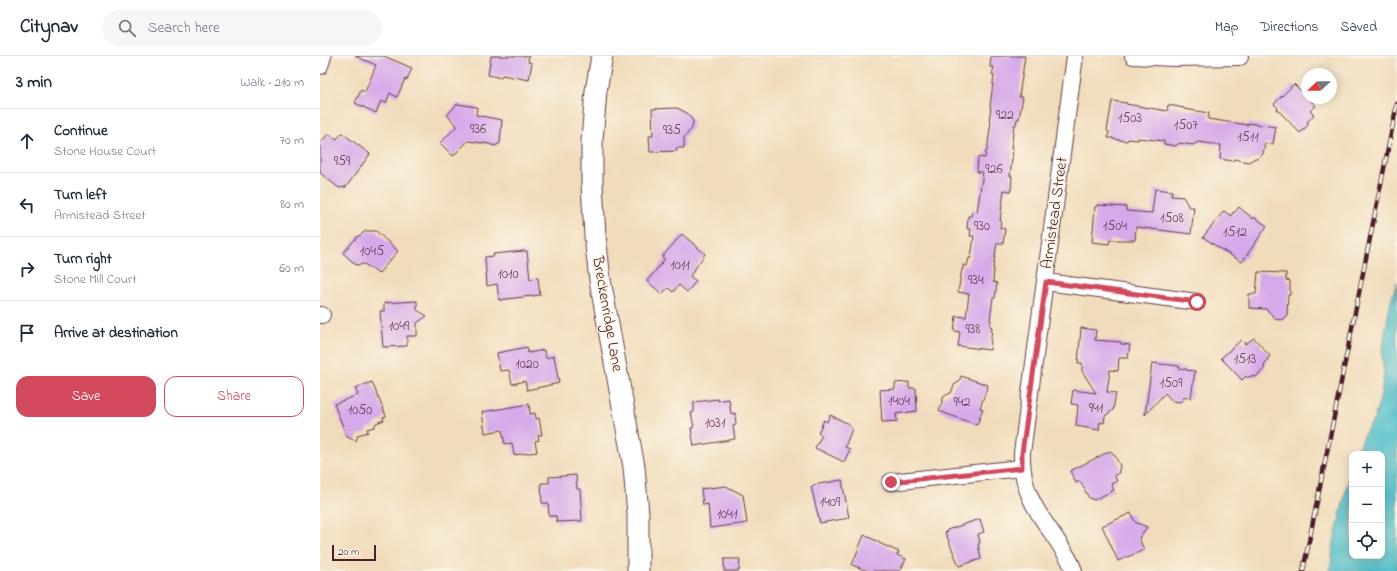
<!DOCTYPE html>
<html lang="en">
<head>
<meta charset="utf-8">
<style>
  :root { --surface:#fff; --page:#f6f6f7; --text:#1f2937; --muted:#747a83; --line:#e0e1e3; --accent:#d1495b }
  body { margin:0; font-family:"Indie Flower",sans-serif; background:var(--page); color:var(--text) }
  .controls { position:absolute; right:12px; bottom:12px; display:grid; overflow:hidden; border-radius:8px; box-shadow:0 2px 10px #0003 }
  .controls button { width:36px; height:36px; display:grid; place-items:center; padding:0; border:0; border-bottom:1px solid var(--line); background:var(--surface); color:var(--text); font:20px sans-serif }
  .compass { position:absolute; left:981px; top:12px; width:36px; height:36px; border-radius:50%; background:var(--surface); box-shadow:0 2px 10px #0003; rotate:248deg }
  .scale { position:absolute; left:12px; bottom:10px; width:44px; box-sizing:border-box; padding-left:4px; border:2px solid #4a1f2b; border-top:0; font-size:11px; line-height:14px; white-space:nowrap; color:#4a1f2b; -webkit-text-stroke:3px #fcf5e5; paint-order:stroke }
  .stop { position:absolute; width:12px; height:12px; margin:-9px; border:3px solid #d1495b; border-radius:50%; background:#fff }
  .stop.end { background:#d1495b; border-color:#fff; box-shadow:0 1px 4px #0008 }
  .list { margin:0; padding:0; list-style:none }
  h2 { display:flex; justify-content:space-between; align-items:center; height:52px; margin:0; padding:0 16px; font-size:17px }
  h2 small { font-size:13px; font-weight:400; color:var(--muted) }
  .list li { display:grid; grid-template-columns:26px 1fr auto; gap:12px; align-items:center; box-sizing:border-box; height:64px; padding:0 16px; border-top:1px solid var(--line) }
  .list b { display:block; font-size:15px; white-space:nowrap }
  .list p { margin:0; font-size:13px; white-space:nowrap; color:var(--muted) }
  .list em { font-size:13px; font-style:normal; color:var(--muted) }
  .actions { display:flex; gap:8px; padding:12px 16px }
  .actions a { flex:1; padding:9px 0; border:1px solid var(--accent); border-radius:12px; text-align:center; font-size:14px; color:var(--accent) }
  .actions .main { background:var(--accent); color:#fff }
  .icon { flex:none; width:22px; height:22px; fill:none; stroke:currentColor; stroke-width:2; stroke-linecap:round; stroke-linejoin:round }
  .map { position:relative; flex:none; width:1077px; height:515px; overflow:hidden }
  header { display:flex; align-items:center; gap:24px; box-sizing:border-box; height:56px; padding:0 20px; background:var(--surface); border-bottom:1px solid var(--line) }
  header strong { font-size:19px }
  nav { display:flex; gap:22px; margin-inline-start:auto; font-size:14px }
  .search { width:280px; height:36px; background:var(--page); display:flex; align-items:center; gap:10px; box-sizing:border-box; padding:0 14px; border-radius:22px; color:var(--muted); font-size:15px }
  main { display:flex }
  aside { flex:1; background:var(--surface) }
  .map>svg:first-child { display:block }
  .water { fill:#52bfca; stroke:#4e6f7a }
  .building { fill:#d6a9ea }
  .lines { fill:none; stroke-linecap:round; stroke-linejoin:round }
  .minor-casing { stroke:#633b41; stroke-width:18 }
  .tertiary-casing { stroke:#633b41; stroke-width:23 }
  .minor { stroke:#fff; stroke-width:16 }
  .tertiary { stroke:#fff; stroke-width:21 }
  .rail-casing { stroke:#4a1f2b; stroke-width:4.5 }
  .rail { stroke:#fcf5e5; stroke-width:3; stroke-dasharray:9; stroke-linecap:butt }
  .route { stroke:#d1495b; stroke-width:5 }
  .labels { text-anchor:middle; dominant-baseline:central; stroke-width:3; stroke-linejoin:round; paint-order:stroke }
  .number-label { font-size:14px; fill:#6d425b }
  .street-label { font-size:16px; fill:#4a1f2b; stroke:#fcf5e5 }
</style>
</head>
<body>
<header>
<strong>Citynav</strong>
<div class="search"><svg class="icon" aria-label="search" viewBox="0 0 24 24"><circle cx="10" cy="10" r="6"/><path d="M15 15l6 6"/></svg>Search here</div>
<nav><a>Map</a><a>Directions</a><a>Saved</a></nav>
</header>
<main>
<aside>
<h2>3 min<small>Walk · 210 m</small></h2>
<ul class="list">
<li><svg class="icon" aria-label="ahead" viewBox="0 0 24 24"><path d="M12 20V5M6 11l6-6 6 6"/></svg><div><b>Continue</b><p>Stone House Court</p></div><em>70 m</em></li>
<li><svg class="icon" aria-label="left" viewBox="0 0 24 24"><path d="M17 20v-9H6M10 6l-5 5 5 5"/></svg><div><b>Turn left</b><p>Armistead Street</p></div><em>80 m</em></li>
<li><svg class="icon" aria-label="right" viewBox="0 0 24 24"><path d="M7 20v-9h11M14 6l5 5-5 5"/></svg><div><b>Turn right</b><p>Stone Mill Court</p></div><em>60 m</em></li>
<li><svg class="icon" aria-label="arrive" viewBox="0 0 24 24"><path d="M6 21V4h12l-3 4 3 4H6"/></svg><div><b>Arrive at destination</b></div></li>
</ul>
<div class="actions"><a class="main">Save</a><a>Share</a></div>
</aside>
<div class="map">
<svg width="1077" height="515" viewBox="0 0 1077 515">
  <rect width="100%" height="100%" fill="#fcf5e5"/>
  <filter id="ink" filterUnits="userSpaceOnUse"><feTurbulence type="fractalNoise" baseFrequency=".025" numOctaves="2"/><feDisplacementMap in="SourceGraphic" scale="8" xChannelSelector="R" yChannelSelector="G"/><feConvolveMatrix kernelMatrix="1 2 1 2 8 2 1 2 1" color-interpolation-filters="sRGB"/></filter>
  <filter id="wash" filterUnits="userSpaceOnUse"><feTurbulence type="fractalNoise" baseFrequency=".012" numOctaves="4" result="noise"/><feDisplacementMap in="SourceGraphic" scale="16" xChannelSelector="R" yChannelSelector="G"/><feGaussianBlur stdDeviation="0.9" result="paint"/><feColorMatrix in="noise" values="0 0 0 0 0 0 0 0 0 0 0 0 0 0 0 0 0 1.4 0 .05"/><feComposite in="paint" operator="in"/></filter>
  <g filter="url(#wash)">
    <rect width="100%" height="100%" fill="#f0dcbb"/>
    <path class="water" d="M1077,226V515H1010L1014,486L1032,408V500H1062V398H1036L1043,380L1054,363L1061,339L1064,318L1062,298L1065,276L1071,245Z"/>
    <g id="blocks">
      <g class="building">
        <path d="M35,0H64L92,12L87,24L85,23L77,41L70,37L66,47L61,45L56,57L35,47L41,34L45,36L56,9Z"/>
        <path d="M171,0H209L208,6L212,7L209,24L182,19L181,22L168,19Z"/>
        <path d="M671,0H705L699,41H703L699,63H697L696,69H694L691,93H693L690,120H692L691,135L684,134L680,164H681L680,172L685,173L683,188L677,187L673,213H674L673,226L677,227L675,242H673L670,264H671L670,270L672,271L670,294L638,290L640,276L634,275L636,260L646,261L649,238L638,236L642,213H643V209L647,210L649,202H651L654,180H650L651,173H647L648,160H651L652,155L657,156L663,116H657L658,101L665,102L666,95H667L671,65H669L671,51H670L674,19H672L674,11H670Z"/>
        <path d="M974,28L996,50L990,55L994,59L987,66L989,68L980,77L957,53L958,52L954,48Z"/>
        <path d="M792,45L807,47L806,48L847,55L848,49L864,52V53L889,57L888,63L928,69V67L956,71L953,88L945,87L943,98L938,103L935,102L929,106L914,103L913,105L900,103L901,89L878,86L873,89L859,87L856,90L844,88V85L818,82V84L808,83L807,85L793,83V82H788L789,76L787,75Z"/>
        <path d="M137,48L157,51L156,59L182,64L180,87L175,90L169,88L148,85L133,100L120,87L137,70L127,59Z"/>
        <path d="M357,52L367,57L371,62L373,66L372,72L364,82V92H356L357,95L330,96L329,80H333L332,53Z"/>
        <path d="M22,77L50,98L26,131L19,132L0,117V88L8,78L17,83Z"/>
        <path d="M835,133L852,135L851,140L863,141L869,151H874L871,178L816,171L815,184H790L789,188L772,186L775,151H776L777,149L806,151V155L832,157Z"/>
        <path d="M919,151L933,163L934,161L947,170L922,206L899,192L883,181L904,155L911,160L913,156L914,157Z"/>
        <path d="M45,175H56L78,195L58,218L51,212L50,213L45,208L36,209L23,197L39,179L40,180Z"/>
        <path d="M362,178L385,198L370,220L376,225L367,236L359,229L353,236L348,232L342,238L327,225L345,203L342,201Z"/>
        <path d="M204,195H207L210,223L218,222L220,239L179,244L177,228L167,230L165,201L174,200L173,198Z"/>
        <path d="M938,216L966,217V224L970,225V239H968L967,259L962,264L956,263L946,253L929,252V238H936Z"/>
        <path d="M97,245V254L107,260L97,267V280H87V290L63,291L60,255H64V247Z"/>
        <path d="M761,272L776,274L775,284L801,286V288L810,289L808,302H799L798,315L790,314L787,336L796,337L793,354L785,360L784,367L780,366L779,374L756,370L758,349L751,348L753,334L776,337L762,315V307H758Z"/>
        <path d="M934,282L950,300L947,303L948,304L945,307L944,313L936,321L930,320L928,322L926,320L922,324L901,302L921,284L925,288Z"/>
        <path d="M207,291L208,297L224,294L226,302L234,300L239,327L207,334L205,325L192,328L189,314L180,315L177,297Z"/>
        <path d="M832,307L859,310V312L866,313V314L875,315L871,342L865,341L860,346L852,345L845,337L825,359Z"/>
        <path d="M641,320L668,329L660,352L663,353L657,369L619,355L624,340L631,337L634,329L639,326Z"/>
        <path d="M52,326L66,360L63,361L64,364L56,367L54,371L47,373L48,376L38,379L36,385L27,381L14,348L38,339L35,332Z"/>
        <path d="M589,326V332H596L597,355L576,358L577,365L562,366L560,334L575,333V327Z"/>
        <path d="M398,343V345L409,343L411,358L415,357L416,369L413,370L415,383L374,390L371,372L374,371L371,357L374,356V346Z"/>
        <path d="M209,348L210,358L215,357L216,363L219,362L222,379H218L219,384L215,385L217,396L194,399L192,387L185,388L182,374L165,377L162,356Z"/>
        <path d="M510,359L529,368L532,373L525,391L530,393L524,406L495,392L502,379L498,377L504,364L507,366Z"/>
        <path d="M790,395L794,398L800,410L798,418L794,419L797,425L791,428L794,434L774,444L769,442L760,425L756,427L750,415Z"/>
        <path d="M256,419L257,433H260L262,465L237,466L236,460H229L228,447H222L221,427H229V421Z"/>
        <path d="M522,424L529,462L500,467L491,431H493V429Z"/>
        <path d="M406,430L423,439L427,467L390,472L388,448L383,449L381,433Z"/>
        <path d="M811,457L815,466L827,471L819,482L824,494L798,505L782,470Z"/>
        <path d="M660,463L664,476L658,478L660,487L658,488L661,503L639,510L625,476L628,475L627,474Z"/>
        <path d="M544,479L559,486V487L579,496L577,499L586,503L580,515H548L532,509Z"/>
        <path d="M404,503H420L419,515H404Z"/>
      </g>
    </g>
  </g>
  <g filter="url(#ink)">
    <use href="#blocks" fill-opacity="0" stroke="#633b41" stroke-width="1"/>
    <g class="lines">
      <defs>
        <g id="minor">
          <path d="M813,0L853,2L920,1"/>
          <path d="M0,10L3,0"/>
          <path d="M726,226L877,246"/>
          <path d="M0,259H2"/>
          <path d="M571,426L701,412"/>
          <path d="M754,515C750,502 741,491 734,480C714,452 701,432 702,397L755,0"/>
        </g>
        <path id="tertiary" d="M282,0L276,35L272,84V128L275,180L280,224L314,411L318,458V515"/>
      </defs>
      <use href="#minor" class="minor-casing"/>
      <use href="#tertiary" class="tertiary-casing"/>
      <use href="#minor" class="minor"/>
      <use href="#tertiary" class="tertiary"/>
      <defs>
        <path id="rail" d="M983,515L1077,48"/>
      </defs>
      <use href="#rail" class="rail-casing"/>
      <use href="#rail" class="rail"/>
    </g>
  </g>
  <g class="lines" filter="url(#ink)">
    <path class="route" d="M571,426L702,412V397L726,226L877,246"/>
  </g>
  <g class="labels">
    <g class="number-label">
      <text x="685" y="59">922</text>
      <text x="810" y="62">1503</text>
      <text x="866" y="69">1507</text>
      <text x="158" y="73">936</text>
      <text x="352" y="74">935</text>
      <text x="928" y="81">1511</text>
      <text x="22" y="105">959</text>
      <text x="674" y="113">926</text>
      <text x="852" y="162">1508</text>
      <text x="662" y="170">930</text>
      <text x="795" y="170">1504</text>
      <text x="915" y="176">1512</text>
      <text x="52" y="195">1045</text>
      <text x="360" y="209">1011</text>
      <text x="188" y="218">1010</text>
      <text x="656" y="224">934</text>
      <text x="79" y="270">1049</text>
      <text x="653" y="273">938</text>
      <text x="925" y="303">1513</text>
      <text x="207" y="308">1020</text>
      <text x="851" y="327">1509</text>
      <text x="579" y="345">1404</text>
      <text x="642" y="346">942</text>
      <text x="776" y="352">941</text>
      <text x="40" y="354">1050</text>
      <text x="395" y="367">1031</text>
      <text x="510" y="446">1409</text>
      <text x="407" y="458">1041</text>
    </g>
    <g class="street-label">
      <text transform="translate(735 157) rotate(-82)">Armistead Street</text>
      <text transform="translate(287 258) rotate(80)">Breckenridge Lane</text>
    </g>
  </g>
</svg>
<div class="controls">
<button>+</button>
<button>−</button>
<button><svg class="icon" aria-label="locate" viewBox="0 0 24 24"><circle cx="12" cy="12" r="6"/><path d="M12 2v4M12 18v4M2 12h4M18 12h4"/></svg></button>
</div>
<svg class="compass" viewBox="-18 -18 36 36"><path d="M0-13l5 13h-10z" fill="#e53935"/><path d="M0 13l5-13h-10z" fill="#747a83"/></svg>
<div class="scale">20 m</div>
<div class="stop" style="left:877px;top:246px"></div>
<div class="stop end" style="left:571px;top:426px"></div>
</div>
</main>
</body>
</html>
